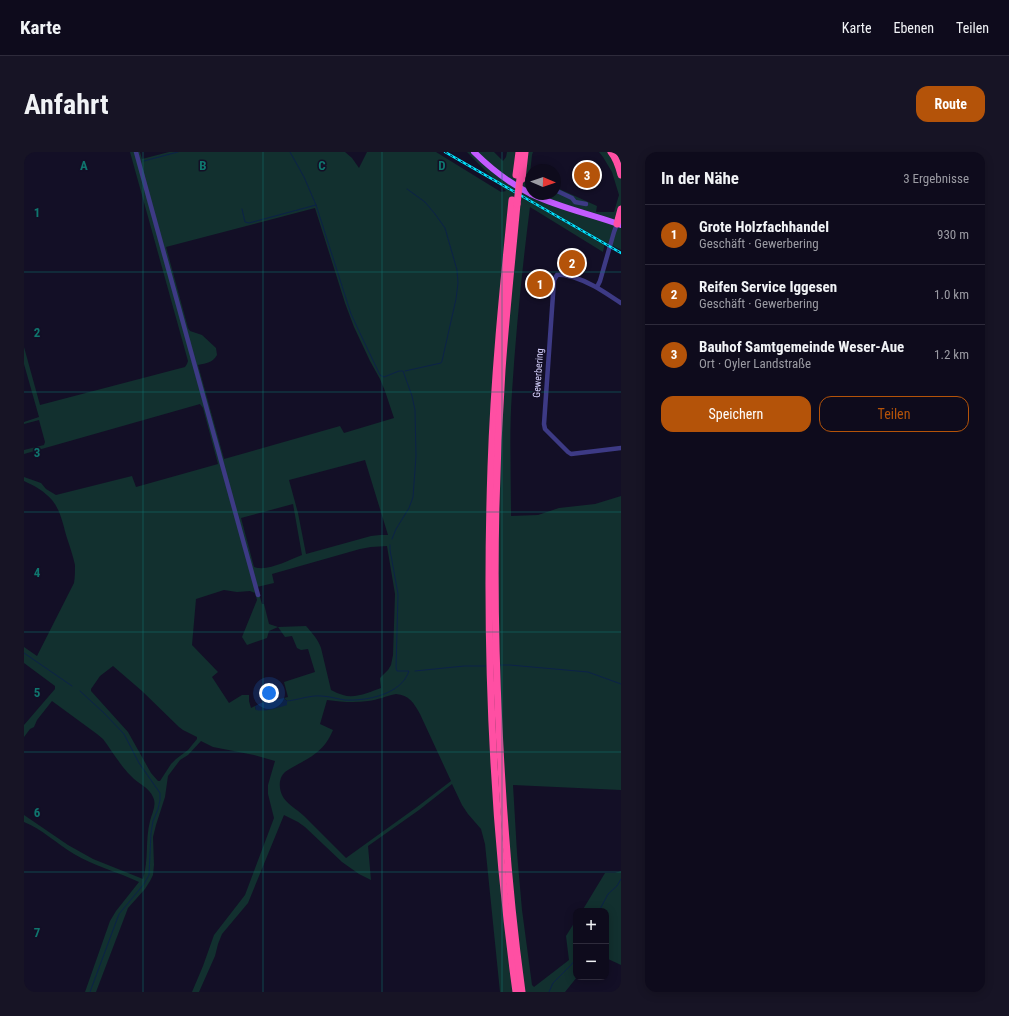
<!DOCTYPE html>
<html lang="de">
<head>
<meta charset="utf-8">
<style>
  :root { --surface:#0e0b1c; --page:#171425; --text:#f1f3f6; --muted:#9b9ba3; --line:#2e2b3b; --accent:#b45309 }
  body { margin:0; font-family:"Roboto Condensed",sans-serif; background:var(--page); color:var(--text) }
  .controls { position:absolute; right:12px; bottom:12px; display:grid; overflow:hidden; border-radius:8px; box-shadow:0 2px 10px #0003 }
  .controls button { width:36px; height:36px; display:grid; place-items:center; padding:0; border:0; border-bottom:1px solid var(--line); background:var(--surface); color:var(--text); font:20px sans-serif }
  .compass { position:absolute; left:501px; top:12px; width:36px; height:36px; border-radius:50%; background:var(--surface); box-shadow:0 2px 10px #0003; rotate:92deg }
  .you { position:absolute; left:245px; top:541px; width:14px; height:14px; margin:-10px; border:3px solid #fff; border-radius:50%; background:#1a73e8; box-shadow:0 0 0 6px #1a73e833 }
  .badge { display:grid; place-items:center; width:26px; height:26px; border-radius:50%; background:var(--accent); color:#fff; font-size:13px; font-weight:700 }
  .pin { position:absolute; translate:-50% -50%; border:2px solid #fff; box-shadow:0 1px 4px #0006 }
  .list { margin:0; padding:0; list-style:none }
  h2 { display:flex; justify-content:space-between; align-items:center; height:52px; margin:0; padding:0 16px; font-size:17px }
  h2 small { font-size:13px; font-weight:400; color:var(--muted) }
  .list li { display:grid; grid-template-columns:26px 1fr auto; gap:12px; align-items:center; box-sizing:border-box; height:60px; padding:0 16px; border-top:1px solid var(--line) }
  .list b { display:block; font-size:15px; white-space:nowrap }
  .list p { margin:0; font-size:13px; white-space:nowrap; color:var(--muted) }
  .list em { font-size:13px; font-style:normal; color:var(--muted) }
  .actions { display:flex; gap:8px; padding:12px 16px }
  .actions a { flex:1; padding:9px 0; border:1px solid var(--accent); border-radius:12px; text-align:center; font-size:14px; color:var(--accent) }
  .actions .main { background:var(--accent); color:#fff }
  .map { position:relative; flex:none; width:597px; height:840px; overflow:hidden; border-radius:12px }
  header { display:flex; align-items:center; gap:24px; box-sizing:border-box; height:56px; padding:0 20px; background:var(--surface); border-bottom:1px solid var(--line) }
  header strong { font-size:19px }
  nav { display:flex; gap:22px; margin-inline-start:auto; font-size:14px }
  .intro { display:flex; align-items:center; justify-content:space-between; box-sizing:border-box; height:96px; padding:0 24px }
  h1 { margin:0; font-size:28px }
  .button { padding:10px 18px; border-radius:12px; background:var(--accent); color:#fff; font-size:14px; font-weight:700 }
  main { display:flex; gap:24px; padding:0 24px }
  aside { flex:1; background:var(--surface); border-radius:12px; box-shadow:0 2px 10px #0003 }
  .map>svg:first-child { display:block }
  .green { fill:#12302f; fill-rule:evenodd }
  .water { fill:#0c2248 }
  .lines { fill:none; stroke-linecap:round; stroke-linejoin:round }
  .stream { stroke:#0c2248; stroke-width:1 }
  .minor { stroke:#3d3a85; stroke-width:4.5 }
  .major { stroke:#c25bff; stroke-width:6 }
  .highway { stroke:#ff4fa3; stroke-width:7 }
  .rail-casing { stroke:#00e5ff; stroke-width:2.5 }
  .rail { stroke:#130f26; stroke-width:1; stroke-dasharray:3; stroke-linecap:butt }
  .highway-bridge { stroke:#ff4fa3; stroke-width:7 }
  .grid { fill:none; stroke:#0f766e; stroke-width:1; stroke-opacity:0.55 }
  .labels { text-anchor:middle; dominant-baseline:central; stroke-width:3; stroke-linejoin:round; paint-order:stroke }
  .street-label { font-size:10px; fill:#d9d4ff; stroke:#130f26 }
  .grid-label { font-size:13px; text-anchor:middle; font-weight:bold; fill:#0f766e; stroke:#130f26; stroke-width:3; stroke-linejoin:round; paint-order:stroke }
</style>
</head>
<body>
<header>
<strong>Karte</strong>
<nav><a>Karte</a><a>Ebenen</a><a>Teilen</a></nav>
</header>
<div class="intro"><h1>Anfahrt</h1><a class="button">Route</a></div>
<main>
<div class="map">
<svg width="597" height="840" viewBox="0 0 597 840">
  <rect width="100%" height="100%" fill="#130f26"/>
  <g class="green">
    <path d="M106,0H116L118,7L145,0H321L328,6L335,16L343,0H412L477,40L482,39C469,25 455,13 443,0H470L479,9L482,5L483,0H509L508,3L506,22H507V42H531V35L573,54L572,60H590L595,43L588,20L579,5L575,0H597V98L581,90L579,100L506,55C498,117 492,178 488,240C485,281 487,322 487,364L514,363L535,356L571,352L597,344V638L489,633L493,701L498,758L508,833L510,835L545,808L542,784L552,768V825H553L541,840H476L461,692L457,677L444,662L438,653L428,632L395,658L344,694L347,728L335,722L318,710L281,675L274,670L260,663L224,751L198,782L194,792L191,804L175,840H168L179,814L190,783L221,743L250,666L244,642V633L251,609L230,603L189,595L177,589L164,603L156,608L144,624L141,645L132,673L129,685L130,713L129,723L126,729L121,737L104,756L72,840H61L86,769L92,759L115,730C94,720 70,714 50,702C33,692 18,677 0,670V663L44,693L69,707L119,727C125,707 121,688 126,669C128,661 133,653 129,645C125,635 114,632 107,624C96,613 88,599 79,587L73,582L28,549L13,568L10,575L6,577L0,585V573L31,537V534L0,511V495L13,504L50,431C51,425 51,419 51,413C49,404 46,395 43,386C39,373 37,359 28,348C20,339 11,334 0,329V325L17,331L22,337L32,343L108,324L112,335L194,312L179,256L176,252L0,302V298L20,293L21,290L15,268L0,272V270L15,265L0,212V195L16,253L161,215L163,212L164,209ZM291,56L321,151L330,175L346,209L356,227L361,239L370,266L320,281L316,274L200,307L174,213C183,211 188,211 193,203L192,196L178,183L166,179L164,176L142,95ZM341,308L364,383H356L347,384L282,402L274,361L265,328ZM269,352L278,403C265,408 243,420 230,415L217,366ZM363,394L371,442L369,503L367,513L364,518L356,526V528L357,536C346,540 331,547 319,543C315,542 311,540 307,538L297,496C294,487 288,481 282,474L254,475L245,472L240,452H238L233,435L250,431L248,422L336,397L347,395ZM200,438L213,440L226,439L231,441L233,448L218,485L223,493L243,486L245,479L254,475L261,485L268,484L273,496L277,498L284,497L291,520L260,530L264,545L260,546L263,549L232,558L231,554L227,556L225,549V543H218L205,551L188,525L194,520L168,493L172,447ZM89,514L118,539L155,575L159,578L173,585V587L164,598L152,607L147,612L136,629H134L127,621L104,580L67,539V537L76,524ZM372,542C385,543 390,551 396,562L427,629L393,655L322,706C308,692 294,678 280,664C273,657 262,652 258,643C254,634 255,623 264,618C284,606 299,602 309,578L296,572L303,548C317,550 331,551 344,549C354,548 362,544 372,542Z"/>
    <path d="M597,719V813L582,806V759H558L581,721H591Z"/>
  </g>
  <path class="water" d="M260,546L263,549V553C253,556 242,560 232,558L231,554L237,551Z"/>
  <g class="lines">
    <g class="stream">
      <path d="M266,0L280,25L292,53L327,162L334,177L356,223L360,225L375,219H379L388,244L391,258L392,304L389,345L385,356L372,377L368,387"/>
      <path d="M120,9L154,0"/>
      <path d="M218,57L221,70L225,71L292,53"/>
      <path d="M381,219L417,211L418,209L432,147L434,131L433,118L421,76L411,62L401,50L383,37"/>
      <path d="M0,501L48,534"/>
      <path d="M475,513H486L564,520L597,532"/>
      <path d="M391,519L440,514H462"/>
      <path d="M56,539L80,561L100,582L115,611L136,641V648L134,657L129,669L127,681L125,723L120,732L95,762L66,840"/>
      <path d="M263,549C274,548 286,543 297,544C305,544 313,547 321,548C342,549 377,543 385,519H373L372,516L374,442L366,398V393"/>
      <path d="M575,759L584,742L593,734L597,727"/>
      <path d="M525,840L529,831L548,812L552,806"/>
    </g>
    <g class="minor">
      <path d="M112,0L234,443"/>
      <path d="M531,38L548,46L551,50L562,52"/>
      <path d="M573,135L576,129L590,80L593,72"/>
      <path d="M597,151C580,140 568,131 549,125C543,124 539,122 533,123L530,128L520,272L521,277L544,300L547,302L597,296"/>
    </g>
    <g class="major">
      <path d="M450,0C467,17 485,31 507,42"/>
      <path d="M507,42C536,56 567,62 597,73"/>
    </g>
    <g class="highway">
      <path d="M587,0C592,6 595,15 597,23"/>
      <path d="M492,23L495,0"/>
      <path d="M498,27L501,0"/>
      <path d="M488,48C479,137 470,225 467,315C461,490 468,666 492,840"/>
      <path d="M493,52C488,107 482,162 478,218C470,337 469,456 475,575C479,664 486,752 498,840"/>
      <path d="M593,72L597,57"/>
    </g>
    <defs>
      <path id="rail" d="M421,0L597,101"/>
    </defs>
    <use href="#rail" class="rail-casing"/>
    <use href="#rail" class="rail"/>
    <path class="highway-bridge" d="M493,52L496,26"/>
  </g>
  <path class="grid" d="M119,0V840M239,0V840M358,0V840M478,0V840M0,120H597M0,240H597M0,360H597M0,480H597M0,600H597M0,720H597"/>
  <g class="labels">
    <g class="street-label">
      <text transform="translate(514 221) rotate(-86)">Gewerbering</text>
    </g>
  </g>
  <g class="grid-label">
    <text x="60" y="18">A</text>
    <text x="179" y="18">B</text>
    <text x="298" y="18">C</text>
    <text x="418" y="18">D</text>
    <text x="13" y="65">1</text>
    <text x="13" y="185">2</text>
    <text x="13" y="305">3</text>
    <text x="13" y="425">4</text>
    <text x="13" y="545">5</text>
    <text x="13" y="665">6</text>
    <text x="13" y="785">7</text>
  </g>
</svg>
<div class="controls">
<button>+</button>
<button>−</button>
</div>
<svg class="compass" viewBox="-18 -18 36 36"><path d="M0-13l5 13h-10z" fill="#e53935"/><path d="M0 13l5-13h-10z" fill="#9b9ba3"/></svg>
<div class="you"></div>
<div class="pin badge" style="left:516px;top:132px">1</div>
<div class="pin badge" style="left:548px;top:111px">2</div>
<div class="pin badge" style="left:563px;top:23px">3</div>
</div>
<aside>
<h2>In der Nähe<small>3 Ergebnisse</small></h2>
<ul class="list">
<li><span class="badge">1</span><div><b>Grote Holzfachhandel</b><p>Geschäft · Gewerbering</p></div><em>930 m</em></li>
<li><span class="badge">2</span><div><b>Reifen Service Iggesen</b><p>Geschäft · Gewerbering</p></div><em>1.0 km</em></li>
<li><span class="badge">3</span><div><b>Bauhof Samtgemeinde Weser-Aue</b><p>Ort · Oyler Landstraße</p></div><em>1.2 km</em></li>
</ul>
<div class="actions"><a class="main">Speichern</a><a>Teilen</a></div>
</aside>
</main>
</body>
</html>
